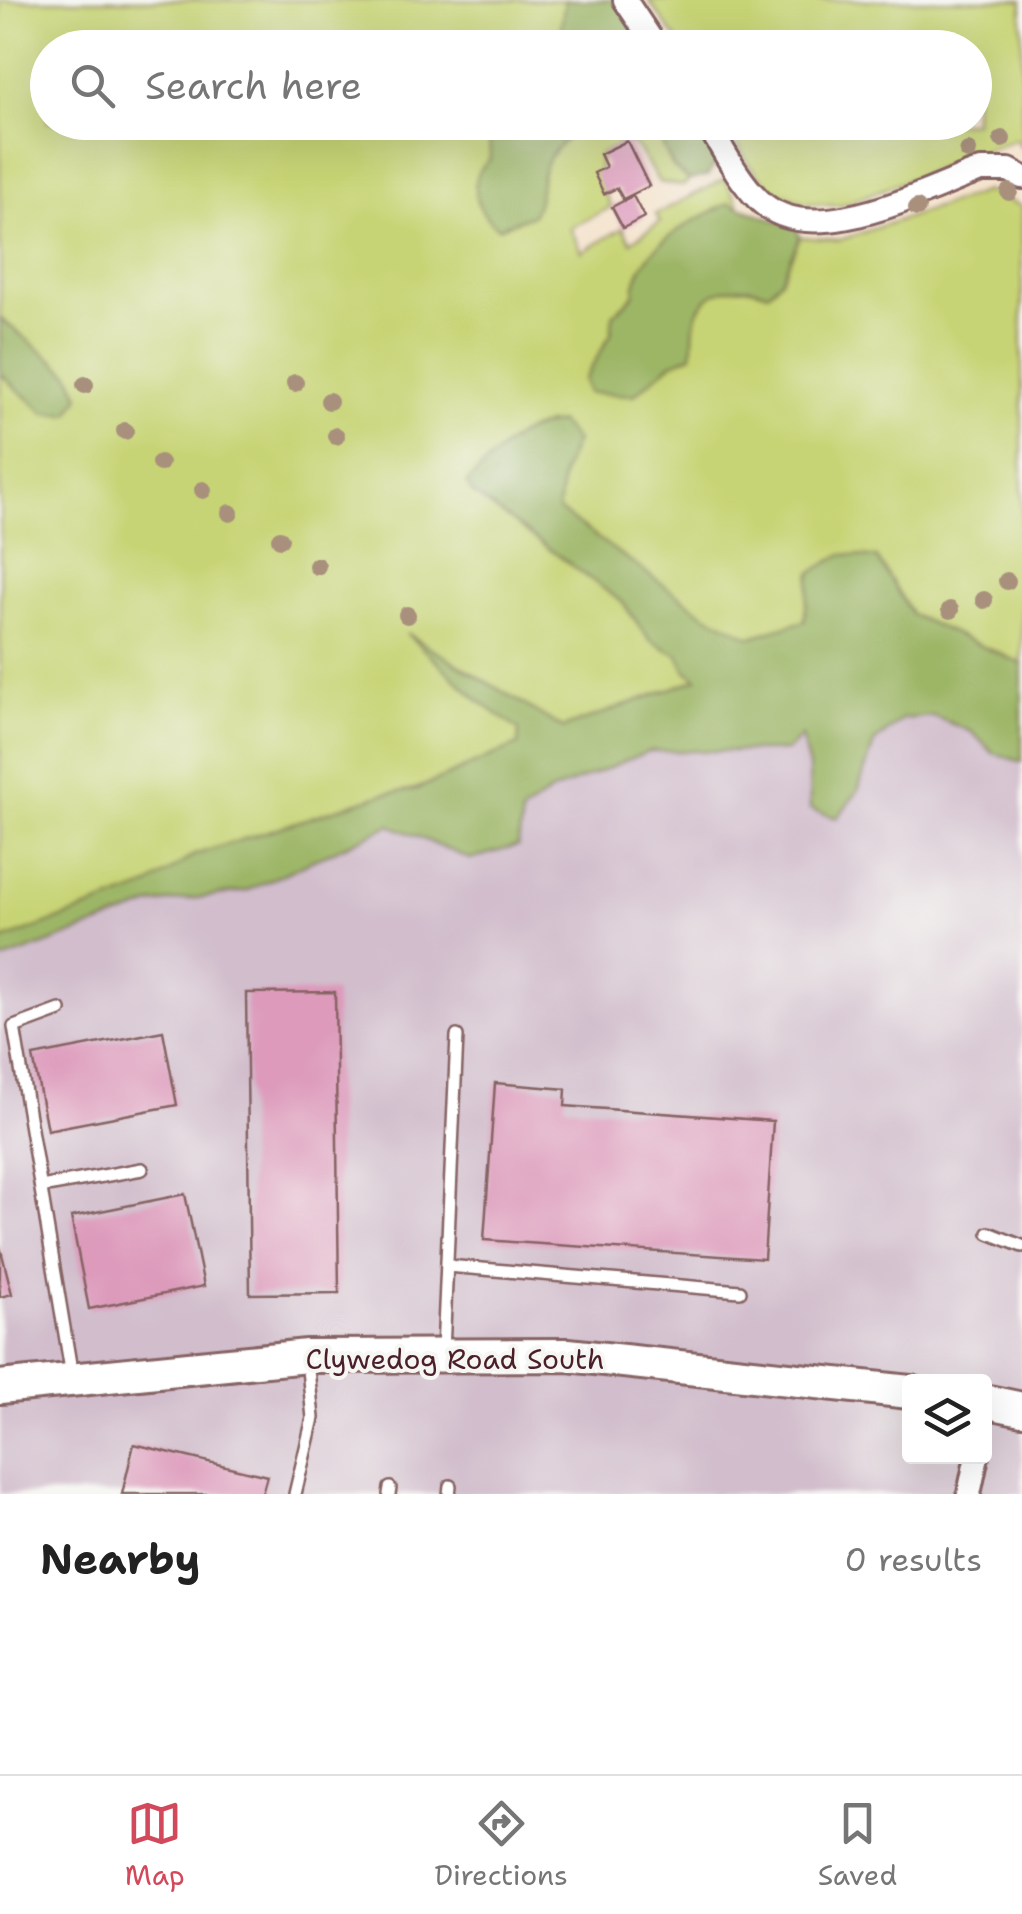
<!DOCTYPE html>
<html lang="en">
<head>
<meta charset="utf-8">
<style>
  :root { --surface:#fff; --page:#f2f2f2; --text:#222; --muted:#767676; --line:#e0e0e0; --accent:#d1495b }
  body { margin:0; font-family:"Shantell Sans",sans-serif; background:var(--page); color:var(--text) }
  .controls { position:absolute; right:30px; bottom:30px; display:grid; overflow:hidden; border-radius:10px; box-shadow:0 10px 40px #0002 }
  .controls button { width:90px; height:90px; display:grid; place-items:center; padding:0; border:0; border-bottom:2px solid var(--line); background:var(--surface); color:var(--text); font:50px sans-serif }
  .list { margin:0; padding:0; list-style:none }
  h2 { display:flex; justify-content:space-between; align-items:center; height:130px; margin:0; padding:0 40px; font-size:42px }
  h2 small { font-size:32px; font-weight:400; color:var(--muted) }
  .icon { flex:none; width:55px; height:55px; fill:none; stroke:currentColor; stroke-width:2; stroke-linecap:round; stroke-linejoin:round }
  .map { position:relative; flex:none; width:1022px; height:1494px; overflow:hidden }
  .search { position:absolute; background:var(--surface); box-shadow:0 10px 40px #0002; left:30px; right:30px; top:30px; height:110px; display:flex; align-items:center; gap:25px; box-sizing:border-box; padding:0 35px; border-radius:55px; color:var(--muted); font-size:38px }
  .sheet { height:280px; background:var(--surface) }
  nav { display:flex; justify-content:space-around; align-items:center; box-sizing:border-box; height:140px; border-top:2px solid var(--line); background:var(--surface); font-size:28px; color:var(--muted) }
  nav a { display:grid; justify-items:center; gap:5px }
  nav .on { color:var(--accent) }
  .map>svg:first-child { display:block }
  .industrial { fill:#d1bdcc; fill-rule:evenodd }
  .green { fill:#c7d475; stroke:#887a50; stroke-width:2.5 }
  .forest { fill:#9db666; stroke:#746a48; stroke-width:2.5 }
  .building { fill:#dd9abb }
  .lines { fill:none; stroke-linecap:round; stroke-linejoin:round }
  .lane-casing { stroke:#866363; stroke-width:16 }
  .street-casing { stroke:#866363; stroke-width:28 }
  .secondary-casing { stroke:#866363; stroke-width:38 }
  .lane { stroke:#fff; stroke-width:11 }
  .street { stroke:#fff; stroke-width:22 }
  .secondary { stroke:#fff; stroke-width:32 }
  .tree { fill:#a8907d }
  .labels { text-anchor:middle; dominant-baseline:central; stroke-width:8; stroke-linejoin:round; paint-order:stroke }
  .street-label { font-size:28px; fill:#4a1f2b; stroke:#f6f6f2 }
</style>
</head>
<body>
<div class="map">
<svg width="1022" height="1494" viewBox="0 0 1022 1494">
  <rect width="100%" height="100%" fill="#f6f6f2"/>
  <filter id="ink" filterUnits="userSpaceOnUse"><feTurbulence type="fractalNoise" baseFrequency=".01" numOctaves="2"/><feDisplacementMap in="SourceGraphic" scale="20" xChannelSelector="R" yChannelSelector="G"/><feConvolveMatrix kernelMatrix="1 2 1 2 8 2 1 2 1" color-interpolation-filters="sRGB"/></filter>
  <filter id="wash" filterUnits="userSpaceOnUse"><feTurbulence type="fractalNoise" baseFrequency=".0048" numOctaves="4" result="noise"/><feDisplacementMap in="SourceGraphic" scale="40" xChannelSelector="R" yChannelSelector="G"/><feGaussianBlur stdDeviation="2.25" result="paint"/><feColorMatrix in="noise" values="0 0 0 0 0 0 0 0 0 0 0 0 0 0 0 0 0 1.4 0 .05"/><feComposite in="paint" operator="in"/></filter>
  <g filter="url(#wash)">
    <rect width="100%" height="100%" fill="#f4e2cb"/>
    <path class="industrial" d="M899,620L1022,685V1494H0V961ZM910,1382H984V1456H910Z"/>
    <g class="green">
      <path d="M0,0H587L598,47L48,48V122L598,123L621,144L600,154L599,171L595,173L611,207L570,228L582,252L623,228L631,242L660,222L656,214L725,179L738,203L736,208L730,203L613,315L800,237L840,240L986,191L1022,206V664L988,648L724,668L549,740L0,941Z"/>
      <path d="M648,0H1022V148L1016,139L839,206L804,203L772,189L749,165L726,123L974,122V48L682,47Z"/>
      <path d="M608,123H652L673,167L689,180L683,186L659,182L638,149Z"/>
    </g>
    <g class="forest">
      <path d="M565,0H616L648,48H558Z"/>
      <path d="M489,123H586C569,136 547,152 542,175C539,191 541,199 532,215L498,228C474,209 465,180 490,159Z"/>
      <path d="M652,123H699L718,161L707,176L689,180L673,167Z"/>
      <path d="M729,203L796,228L800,237L781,279L768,293C740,281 702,287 695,322C692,332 694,344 692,355L672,363L634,395L588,393L584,380L611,334L613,315L634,295C635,247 692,221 729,203Z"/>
      <path d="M0,318L70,374L80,396L69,414L45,413L0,374Z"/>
      <path d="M560,423L576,441L563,471L558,510L703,613L751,637L804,621L811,573L842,554L877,558L912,615L1022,664V762L993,753L972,732L933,716L902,719L874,743L858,791L837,818L810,809L809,768L801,736L787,751H649L550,792L522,813L518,846L470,859L390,825L246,891L154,904L0,961V941L147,887L194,855L383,794L417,789L518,745L519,730L479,701L406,633L563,728L697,679L687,671L678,655L650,640L622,602L471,492L467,483C497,454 517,425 560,423Z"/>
    </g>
    <g id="blocks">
      <g class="building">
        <path d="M627,141L649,186L623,199L617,188L604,194L594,173L606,167L600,154Z"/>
        <path d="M633,196L644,217L623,228L612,207Z"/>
        <path d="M335,992L339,1293L250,1294L246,993Z"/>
        <path d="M163,1031L177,1105L47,1130L33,1056Z"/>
        <path d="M495,1083L566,1089L565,1106L773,1121L764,1259L484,1240Z"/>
        <path d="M185,1194L204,1286L89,1309L71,1217Z"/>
        <path d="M0,1246L12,1294L0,1297Z"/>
        <path d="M134,1444L267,1476L262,1494H122Z"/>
      </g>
    </g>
  </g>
  <g filter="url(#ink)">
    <use href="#blocks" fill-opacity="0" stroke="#866363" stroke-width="2.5"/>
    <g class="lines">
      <defs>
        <g id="lane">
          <path d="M60,1010L14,1027L72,1376"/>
          <path d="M41,1187L142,1169"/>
          <path d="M989,1233L1022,1246"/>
          <path d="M447,1266L740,1291"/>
          <path d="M443,1351L457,1036"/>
          <path d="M295,1494L313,1418L307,1360"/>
          <path d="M389,1494L390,1488"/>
          <path d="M449,1494L450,1486"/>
        </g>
        <g id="street">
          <path d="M625,0L657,48"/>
          <path d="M706,122C722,147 737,178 758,199C809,253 923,191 981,170H1009L1022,177"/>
          <path d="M969,1494L977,1456"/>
        </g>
        <g id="secondary">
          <path d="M0,1387L307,1356L568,1355L910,1392"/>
          <path d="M984,1401L1022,1409"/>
        </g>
      </defs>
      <use href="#lane" class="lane-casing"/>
      <use href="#street" class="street-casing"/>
      <use href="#secondary" class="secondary-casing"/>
      <use href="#lane" class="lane"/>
      <use href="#street" class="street"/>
      <use href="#secondary" class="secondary"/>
    </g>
    <g class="tree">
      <circle cx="1002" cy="139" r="9"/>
      <circle cx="968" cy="151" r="9"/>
      <circle cx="1009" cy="192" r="9"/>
      <circle cx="917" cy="208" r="9"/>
      <circle cx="295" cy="383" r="9"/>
      <circle cx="85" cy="385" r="9"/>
      <circle cx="329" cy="401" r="9"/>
      <circle cx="125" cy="431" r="9"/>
      <circle cx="336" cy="436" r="9"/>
      <circle cx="160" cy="463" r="9"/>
      <circle cx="203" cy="490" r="9"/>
      <circle cx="230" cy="513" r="9"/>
      <circle cx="280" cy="539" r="9"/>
      <circle cx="317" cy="566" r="9"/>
      <circle cx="1007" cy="581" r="9"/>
      <circle cx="984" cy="600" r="9"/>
      <circle cx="950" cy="610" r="9"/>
      <circle cx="407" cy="615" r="9"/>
    </g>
  </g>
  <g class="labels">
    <g class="street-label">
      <text x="455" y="1359">Clywedog Road South</text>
    </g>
  </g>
</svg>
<div class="controls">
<button><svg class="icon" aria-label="layers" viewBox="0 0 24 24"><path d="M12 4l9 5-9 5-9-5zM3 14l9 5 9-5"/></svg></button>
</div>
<div class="search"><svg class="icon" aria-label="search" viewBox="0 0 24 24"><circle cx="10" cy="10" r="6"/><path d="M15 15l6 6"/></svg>Search here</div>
</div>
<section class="sheet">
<h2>Nearby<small>0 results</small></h2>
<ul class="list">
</ul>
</section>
<nav>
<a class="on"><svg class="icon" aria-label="map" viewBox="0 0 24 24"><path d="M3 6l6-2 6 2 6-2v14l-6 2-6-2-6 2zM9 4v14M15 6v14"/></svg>Map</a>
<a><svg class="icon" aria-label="directions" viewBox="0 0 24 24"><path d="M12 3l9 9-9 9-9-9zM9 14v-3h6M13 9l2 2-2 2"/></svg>Directions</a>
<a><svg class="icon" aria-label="saved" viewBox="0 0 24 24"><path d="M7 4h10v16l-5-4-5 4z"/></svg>Saved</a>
</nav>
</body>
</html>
